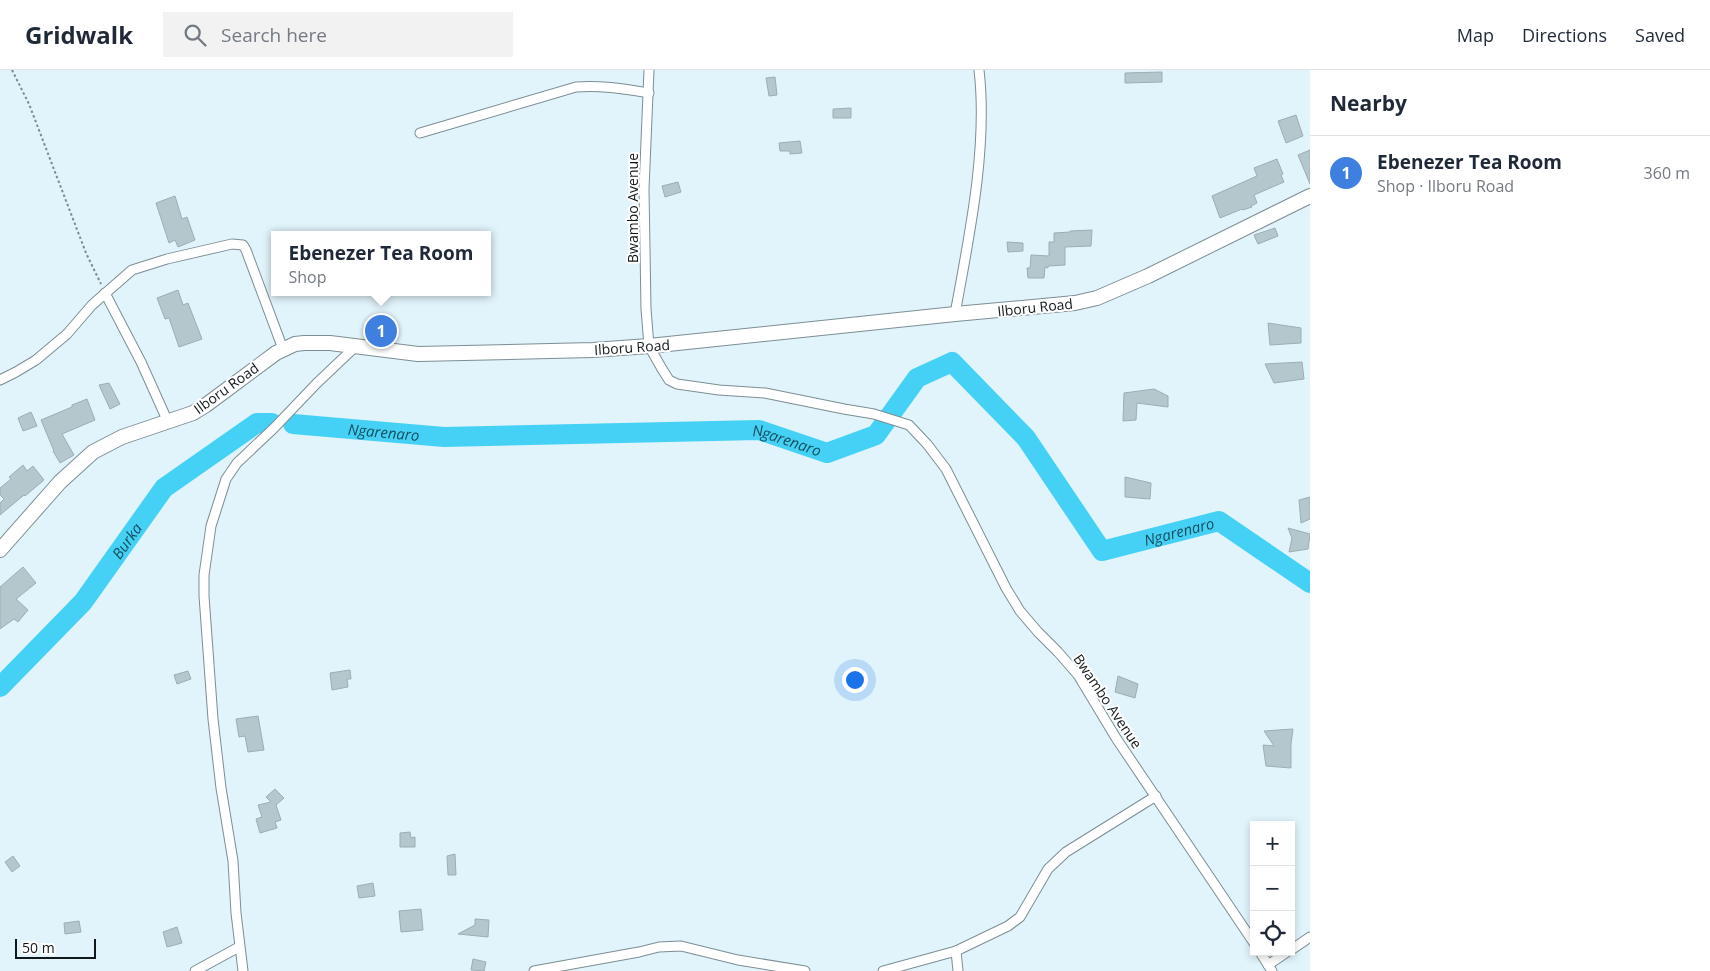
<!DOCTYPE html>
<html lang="en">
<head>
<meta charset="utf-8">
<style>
  :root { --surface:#fff; --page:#f2f2f3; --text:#1f2937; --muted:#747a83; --line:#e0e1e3; --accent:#b45309 }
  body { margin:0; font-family:"Open Sans",sans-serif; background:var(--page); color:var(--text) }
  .controls { position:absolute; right:15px; bottom:15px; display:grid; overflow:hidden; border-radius:0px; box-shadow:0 2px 8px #0003 }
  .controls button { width:45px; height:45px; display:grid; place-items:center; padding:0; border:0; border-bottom:1px solid var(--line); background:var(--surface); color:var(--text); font:25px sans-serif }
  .scale { position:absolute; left:15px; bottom:12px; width:81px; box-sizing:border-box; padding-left:5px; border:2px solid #11181a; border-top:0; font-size:14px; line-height:18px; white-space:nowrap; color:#11181a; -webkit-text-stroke:4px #fff; paint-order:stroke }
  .you { position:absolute; left:854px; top:609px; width:18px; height:18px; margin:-12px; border:4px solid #fff; border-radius:50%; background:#1a73e8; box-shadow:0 0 0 8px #1a73e833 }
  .badge { display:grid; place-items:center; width:32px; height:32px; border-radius:50%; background:var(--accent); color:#fff; font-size:16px; font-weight:700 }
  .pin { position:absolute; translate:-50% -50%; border:2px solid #fff; box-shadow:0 1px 5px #0006 }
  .popup { position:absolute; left:271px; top:161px; width:220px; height:65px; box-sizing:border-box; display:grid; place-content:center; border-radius:0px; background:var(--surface); filter:drop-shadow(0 1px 4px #0005); font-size:16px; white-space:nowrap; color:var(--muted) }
  .popup b { font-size:19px; color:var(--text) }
  .popup::after { content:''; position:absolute; left:50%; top:100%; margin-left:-10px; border:10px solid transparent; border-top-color:var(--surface) }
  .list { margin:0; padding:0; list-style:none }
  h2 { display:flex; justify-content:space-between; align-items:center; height:65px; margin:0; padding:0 20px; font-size:21px }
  h2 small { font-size:16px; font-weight:400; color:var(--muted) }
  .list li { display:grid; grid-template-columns:32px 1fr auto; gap:15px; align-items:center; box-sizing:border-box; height:75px; padding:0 20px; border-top:1px solid var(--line) }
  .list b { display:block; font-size:19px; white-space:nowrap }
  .list p { margin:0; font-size:16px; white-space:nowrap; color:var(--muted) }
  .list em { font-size:16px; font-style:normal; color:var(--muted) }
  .icon { flex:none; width:28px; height:28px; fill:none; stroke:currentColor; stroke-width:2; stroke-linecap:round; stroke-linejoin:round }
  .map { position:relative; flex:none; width:1310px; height:901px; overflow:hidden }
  header { display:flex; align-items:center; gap:30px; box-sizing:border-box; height:70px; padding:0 25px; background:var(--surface); border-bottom:1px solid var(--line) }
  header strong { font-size:24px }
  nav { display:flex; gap:28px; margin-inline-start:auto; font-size:18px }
  .search { width:350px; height:45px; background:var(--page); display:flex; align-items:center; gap:12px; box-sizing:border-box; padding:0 18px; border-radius:0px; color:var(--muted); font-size:19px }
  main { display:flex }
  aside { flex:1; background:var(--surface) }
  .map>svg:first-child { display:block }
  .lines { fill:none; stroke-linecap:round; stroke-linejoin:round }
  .river { stroke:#45d1f5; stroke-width:20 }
  .building { fill:#b4c7cd; stroke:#9caeb4 }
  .street-casing { stroke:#7c8e94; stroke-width:11 }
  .secondary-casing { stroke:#7c8e94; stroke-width:16 }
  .path { stroke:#7d8a8f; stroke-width:2; stroke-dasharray:2.5 2.5; stroke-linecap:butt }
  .street { stroke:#fff; stroke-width:9 }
  .secondary { stroke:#fff; stroke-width:14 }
  .labels { text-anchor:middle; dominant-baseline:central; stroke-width:4; stroke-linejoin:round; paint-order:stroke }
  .street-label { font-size:14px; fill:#11181a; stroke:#fff }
  .water-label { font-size:15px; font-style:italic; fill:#144e5d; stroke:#fff }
</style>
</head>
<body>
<header>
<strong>Gridwalk</strong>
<div class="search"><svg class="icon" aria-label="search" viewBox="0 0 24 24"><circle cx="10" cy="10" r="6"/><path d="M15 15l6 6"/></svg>Search here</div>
<nav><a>Map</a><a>Directions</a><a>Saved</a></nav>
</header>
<main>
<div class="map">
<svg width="1310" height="901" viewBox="0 0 1310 901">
  <rect width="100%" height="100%" fill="#e1f4fb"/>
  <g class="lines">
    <g class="river">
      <path id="s1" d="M293,354L444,367L759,360L827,383L876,365L917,308L952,292L1026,368L1102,481L1219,451L1310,513"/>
      <path id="s2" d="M0,617L83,532L164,418L257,353H272"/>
    </g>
  </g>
  <g class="building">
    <path d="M1162,2V12L1125,13V3Z"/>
    <path d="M775,7L777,25L769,26L766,8Z"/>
    <path d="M851,38V48H833V39Z"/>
    <path d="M1296,45L1303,66L1286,73L1278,51Z"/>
    <path d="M800,71L802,83L790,84V81H780L779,73Z"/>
    <path d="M1310,80V114L1298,85Z"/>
    <path d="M1277,89L1283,104L1281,105L1284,112L1254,125L1257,133L1251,136L1252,137L1243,140L1242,139L1220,148L1212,126L1257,106L1254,98Z"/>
    <path d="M678,112L681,122L665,127L662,116Z"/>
    <path d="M175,126L182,149L187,147L195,170L178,177L175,170L169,173L156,133Z"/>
    <path d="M1275,158L1278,166L1258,174L1254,165Z"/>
    <path d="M1092,160L1091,176L1065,177V195L1048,196V198L1045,197L1044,208H1028L1027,198H1030L1031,185L1049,186V172H1054V163L1070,162V161Z"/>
    <path d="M1007,172L1023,173V181L1008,182Z"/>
    <path d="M178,220L183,235L188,233L202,269L179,277L169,248L165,249L157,228Z"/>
    <path d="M1268,253L1301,258V273L1270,275Z"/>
    <path d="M1302,292L1304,309L1274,313L1265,294Z"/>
    <path d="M109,313L120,334L110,339L99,315Z"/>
    <path d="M1154,319L1168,326V337L1137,333L1136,350L1123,351L1124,323Z"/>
    <path d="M87,329L95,350L62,364L74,385L60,393L53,381H54L41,350L72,337V335Z"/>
    <path d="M31,342L37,356L23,361L18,348Z"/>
    <path d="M23,395L27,401L33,396L44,410L25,426L24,425L0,445V433L4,429L0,425V418L11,409L9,407Z"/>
    <path d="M1125,407L1151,413L1150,429L1125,427Z"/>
    <path d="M1310,427V449L1301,453L1299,430Z"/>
    <path d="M1288,458L1310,464L1308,479L1289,482L1292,468Z"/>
    <path d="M23,497L36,513L16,529L28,540L18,552L14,549L0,559V517Z"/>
    <path d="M350,600L351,609H347L348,617L332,620L330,603Z"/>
    <path d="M188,601L191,609L177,614L174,605Z"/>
    <path d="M1118,606L1138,614L1135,628L1115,622Z"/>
    <path d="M258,646L264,680L248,682L245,666L239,667L236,649Z"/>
    <path d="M1293,659L1291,674V698L1266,696L1263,675L1274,676L1264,661Z"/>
    <path d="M275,719L284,728L276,735L281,750L275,752L277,758L260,763L256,749L262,747L258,735L271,732L266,727Z"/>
    <path d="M410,762L411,768L415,767V777H400V763Z"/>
    <path d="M455,784L456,805H448L447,786Z"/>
    <path d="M13,786L20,796L12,802L5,792Z"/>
    <path d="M373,813L375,826L359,828L357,816Z"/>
    <path d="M421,839L423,860L401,862L399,841Z"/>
    <path d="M475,849L489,850L488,867L458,864L475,855Z"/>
    <path d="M79,851L81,862L65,864L64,853Z"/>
    <path d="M177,857L182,873L167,877L163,862Z"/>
    <path d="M473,889L486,892L484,901L471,900Z"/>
  </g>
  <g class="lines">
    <defs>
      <g id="street">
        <path d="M649,0L644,119L646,239L649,276L662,299L669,310L677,314L719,320L765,323L844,339L874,344L909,355L927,374L946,399L1006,518L1020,541L1038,562L1058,582L1078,605L1116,668L1254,873"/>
        <path d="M420,63L576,17C601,15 624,19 649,23"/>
        <path d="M105,223L141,292L168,352"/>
        <path d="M955,244C969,167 988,78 979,0"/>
        <path d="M0,310L16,302L36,290L67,264L92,235L132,200L167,189L232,174L243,175L246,180L283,279"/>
        <path d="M1291,880L1310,867"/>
        <path d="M956,881L958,901"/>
        <path d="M1260,882L1272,901"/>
        <path d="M1268,895L1287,882"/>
        <path d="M195,901L239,877"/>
        <path d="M243,901L236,843L233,791L221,718L213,649L204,526V505L211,456L226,409L237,393L274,358L317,313L355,277"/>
        <path d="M534,901L639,882L659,877L681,876L738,890L805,901"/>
        <path d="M883,901L956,881L1008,856L1020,847L1048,799L1066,782L1156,726"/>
      </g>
      <path id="secondary" d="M0,480L60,412L93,382L122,367L193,343L206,335L276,283L295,274L304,273H330L418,284L593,280L649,276L955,244L1075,233L1097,228L1148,206L1310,126"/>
    </defs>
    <use href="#street" class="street-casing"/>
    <use href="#secondary" class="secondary-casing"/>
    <path class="path" d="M12,0L29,34L86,183L101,214"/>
    <use href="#street" class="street"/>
    <use href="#secondary" class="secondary"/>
  </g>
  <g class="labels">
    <g class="street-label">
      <text transform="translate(632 138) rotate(-90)">Bwambo Avenue</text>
      <text transform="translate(1035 237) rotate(-6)">Ilboru Road</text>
      <text transform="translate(632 277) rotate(-4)">Ilboru Road</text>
      <text transform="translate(226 318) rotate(-36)">Ilboru Road</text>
      <text transform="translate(1108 631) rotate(56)">Bwambo Avenue</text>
    </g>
    <g class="water-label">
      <text stroke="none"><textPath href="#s1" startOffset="91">Ngarenaro</textPath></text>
      <text stroke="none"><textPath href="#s1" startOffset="496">Ngarenaro</textPath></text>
      <text stroke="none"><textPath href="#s1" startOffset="1021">Ngarenaro</textPath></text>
      <text stroke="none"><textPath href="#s2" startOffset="194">Burka</textPath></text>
    </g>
  </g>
</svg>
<div class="controls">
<button>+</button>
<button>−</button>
<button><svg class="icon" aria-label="locate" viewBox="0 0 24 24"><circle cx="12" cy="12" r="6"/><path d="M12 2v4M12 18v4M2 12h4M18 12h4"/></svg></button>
</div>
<div class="scale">50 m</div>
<div class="you"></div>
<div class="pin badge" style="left:381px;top:261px;background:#3f7fe0">1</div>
<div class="popup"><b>Ebenezer Tea Room</b>Shop</div>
</div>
<aside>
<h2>Nearby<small></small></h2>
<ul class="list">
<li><span class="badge" style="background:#3f7fe0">1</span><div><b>Ebenezer Tea Room</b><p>Shop · Ilboru Road</p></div><em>360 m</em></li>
</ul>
</aside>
</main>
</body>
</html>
